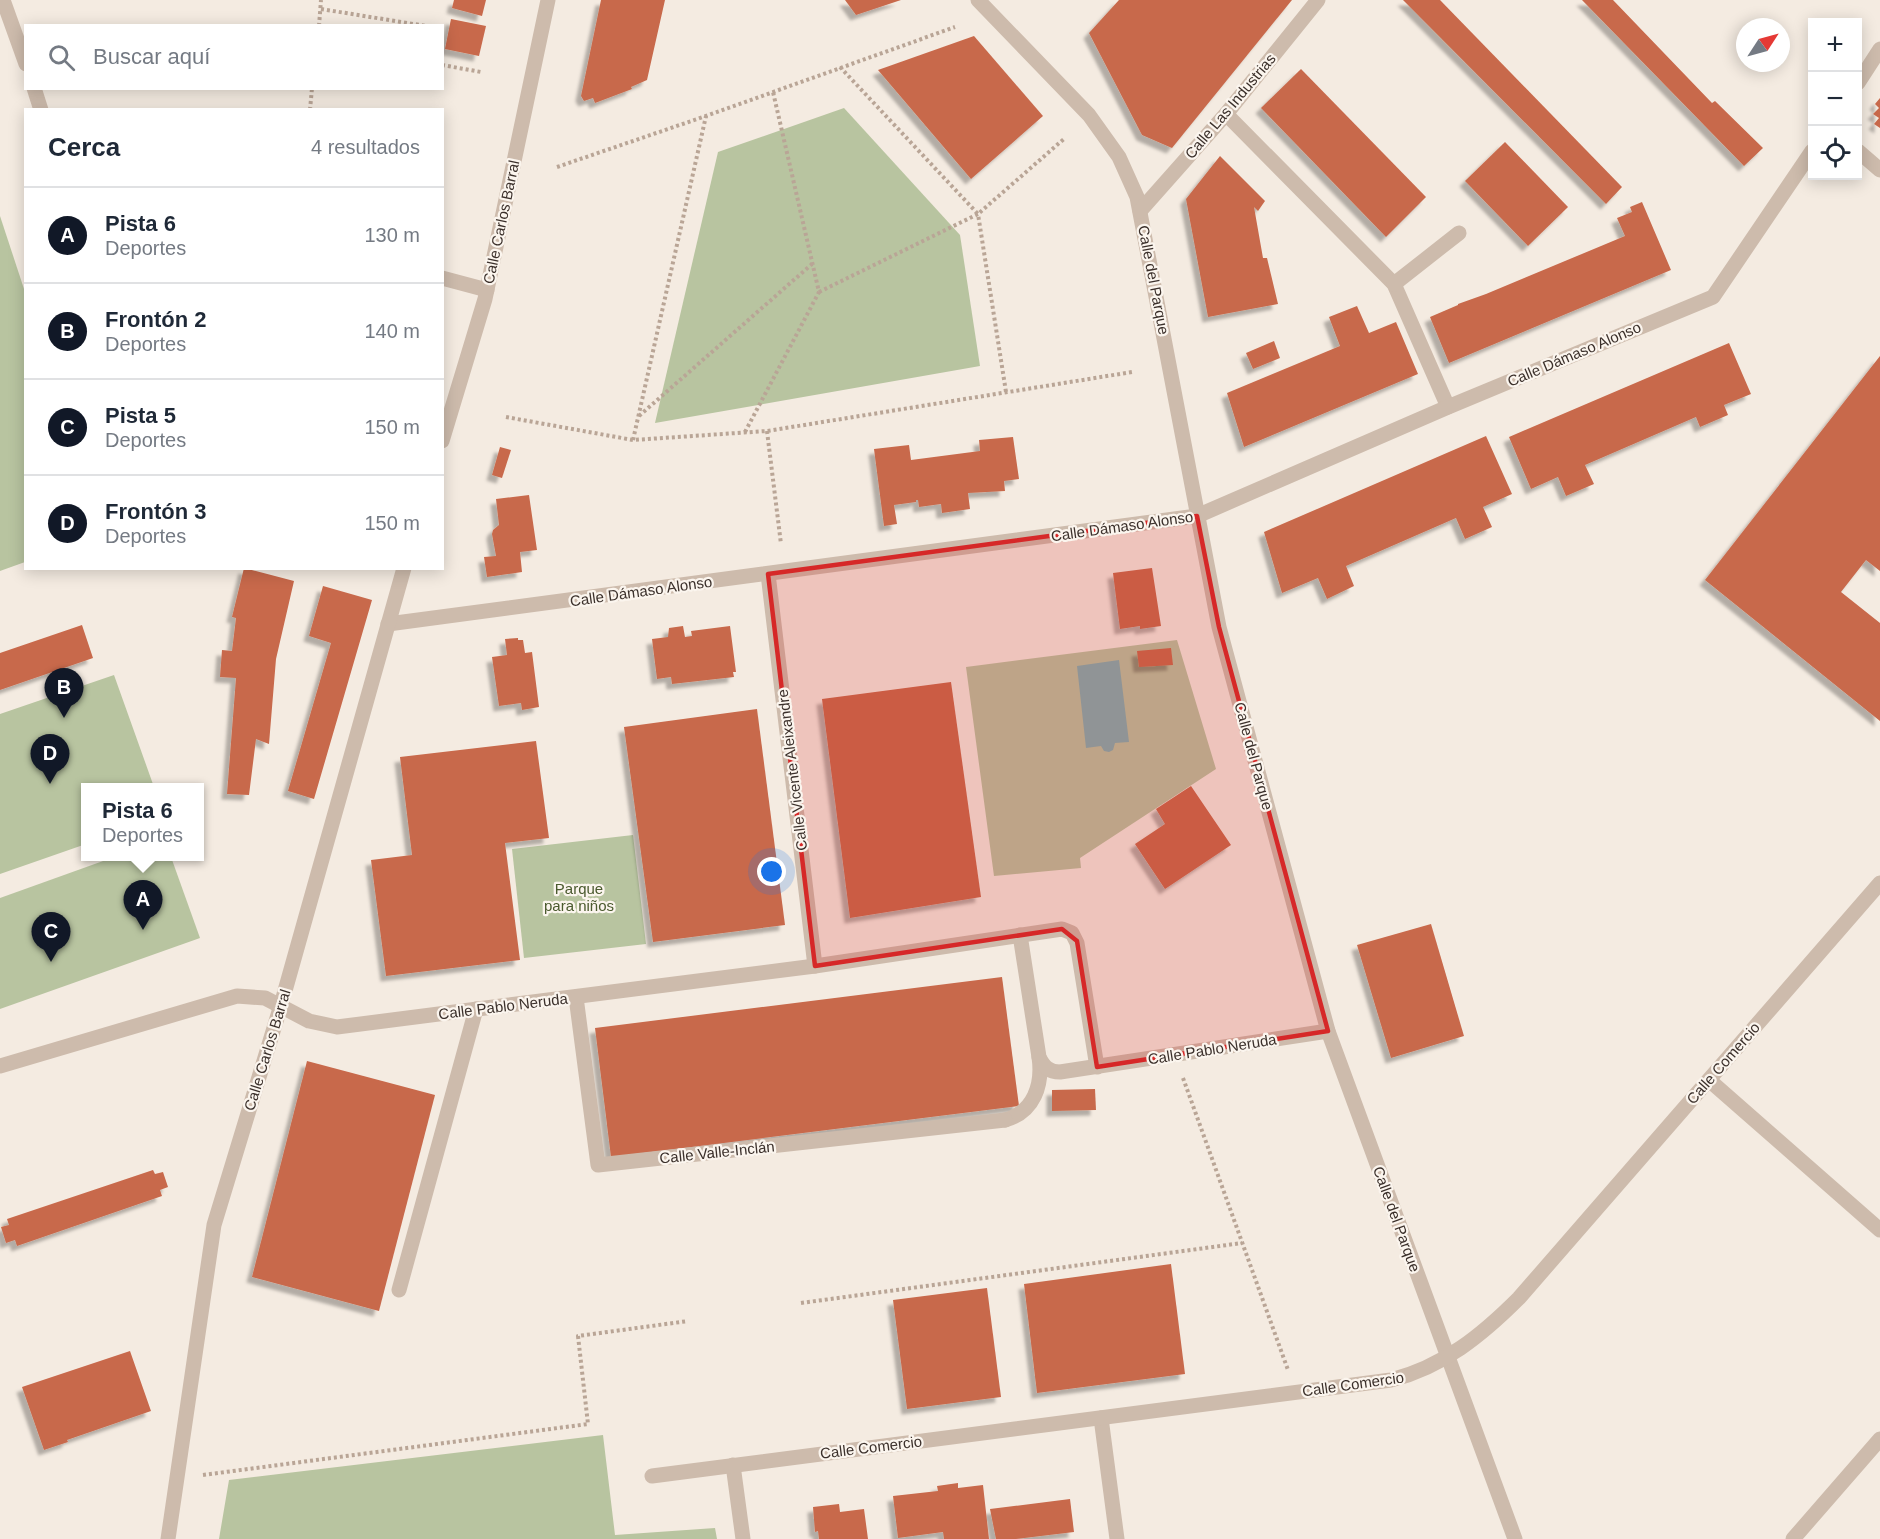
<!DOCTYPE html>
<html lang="es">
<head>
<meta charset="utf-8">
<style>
  :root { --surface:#fff; --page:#f2f2f3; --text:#1f2937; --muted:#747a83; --line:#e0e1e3; --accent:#111827 }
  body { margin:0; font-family:Helvetica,sans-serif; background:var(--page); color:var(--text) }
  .controls { position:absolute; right:18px; top:18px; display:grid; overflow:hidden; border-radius:0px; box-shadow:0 3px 15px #0003 }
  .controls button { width:54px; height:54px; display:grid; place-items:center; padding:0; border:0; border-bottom:2px solid var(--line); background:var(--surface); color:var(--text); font:30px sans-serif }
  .compass { position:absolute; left:1736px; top:18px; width:54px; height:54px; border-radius:50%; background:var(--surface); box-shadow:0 3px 15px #0003; rotate:54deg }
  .you { position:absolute; left:772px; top:872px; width:21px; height:21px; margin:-15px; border:4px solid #fff; border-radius:50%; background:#1a73e8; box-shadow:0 0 0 9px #1a73e833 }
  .badge { display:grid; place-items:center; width:39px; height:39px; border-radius:50%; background:var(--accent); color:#fff; font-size:20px; font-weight:700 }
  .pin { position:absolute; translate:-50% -50px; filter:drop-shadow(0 2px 3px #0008) }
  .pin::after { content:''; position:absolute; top:32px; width:21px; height:18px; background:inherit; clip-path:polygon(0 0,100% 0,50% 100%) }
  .popup { position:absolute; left:81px; top:783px; width:123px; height:78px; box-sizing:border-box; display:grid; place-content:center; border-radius:0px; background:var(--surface); filter:drop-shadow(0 2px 4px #0005); font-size:20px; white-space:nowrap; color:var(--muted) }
  .popup b { font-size:22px; color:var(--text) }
  .popup::after { content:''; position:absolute; left:50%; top:100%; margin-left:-12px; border:12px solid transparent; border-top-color:var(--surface) }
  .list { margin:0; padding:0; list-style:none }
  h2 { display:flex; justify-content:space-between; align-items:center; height:78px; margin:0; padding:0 24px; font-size:26px }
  h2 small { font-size:20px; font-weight:400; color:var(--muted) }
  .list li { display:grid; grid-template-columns:39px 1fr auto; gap:18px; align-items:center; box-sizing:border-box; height:96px; padding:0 24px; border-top:2px solid var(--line) }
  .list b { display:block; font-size:22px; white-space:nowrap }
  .list p { margin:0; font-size:20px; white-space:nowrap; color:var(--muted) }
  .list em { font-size:20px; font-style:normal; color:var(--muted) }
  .icon { flex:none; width:33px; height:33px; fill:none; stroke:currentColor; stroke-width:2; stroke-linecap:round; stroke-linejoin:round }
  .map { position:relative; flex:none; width:1880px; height:1539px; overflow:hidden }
  .search { position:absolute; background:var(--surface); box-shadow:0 3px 15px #0003; left:24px; top:24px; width:420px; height:66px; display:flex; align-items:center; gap:15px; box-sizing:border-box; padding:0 21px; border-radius:0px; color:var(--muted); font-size:22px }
  .panel { position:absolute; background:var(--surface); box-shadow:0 3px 15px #0003; left:24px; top:108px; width:420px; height:462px; border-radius:0px }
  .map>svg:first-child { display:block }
  .green { fill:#b8c4a0 }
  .water { fill:#7fb0b2 }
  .building { fill:#c8694b; filter:url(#shadow) }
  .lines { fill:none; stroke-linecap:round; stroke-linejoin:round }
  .path { stroke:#b9a596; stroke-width:4; stroke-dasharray:3 3; stroke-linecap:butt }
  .lane { stroke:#cdbbac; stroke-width:15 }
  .street { stroke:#cdbbac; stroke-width:15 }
  .marked { fill:#d62828; fill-opacity:0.2; stroke:#d62828; stroke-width:4.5; stroke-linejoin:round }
  .labels { text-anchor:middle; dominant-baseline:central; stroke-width:4.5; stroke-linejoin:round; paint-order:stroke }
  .street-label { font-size:15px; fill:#3b302b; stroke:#fbf5ee }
  .park-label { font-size:15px; fill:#4a5a2e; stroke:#fbf5ee }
</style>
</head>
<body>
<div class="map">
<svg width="1880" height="1539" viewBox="0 0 1880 1539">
  <defs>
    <filter id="shadow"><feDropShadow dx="-5.5" dy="5.5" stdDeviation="1.5" flood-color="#0004"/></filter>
  </defs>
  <rect width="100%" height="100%" fill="#f4ebe1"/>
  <g class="green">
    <path d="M844,108L960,235L980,366L655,423L718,152Z"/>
    <path d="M0,216L25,292V562L0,571Z"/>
    <path d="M1177,640L1216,769L1080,858L1081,868L994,876L966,667Z"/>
    <path d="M114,675L154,787L86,788V844L0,874V714Z"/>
    <path d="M633,835L646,944L524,958L512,849Z"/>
    <path d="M117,856L171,857L200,938L0,1009V898Z"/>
    <path d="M603,1435L615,1535L715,1528L717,1539H219L229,1480Z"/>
  </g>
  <path class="water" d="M1119,660L1129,742L1115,743L1113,750L1109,752L1104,751L1101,746L1086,748L1077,666Z"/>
  <g class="building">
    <path d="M454,0H486L482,16L452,8Z"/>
    <path d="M601,0H665L647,80L631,87L632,89L595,103L593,98L584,101L581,96Z"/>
    <path d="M845,0H901L856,15Z"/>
    <path d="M1119,0H1292L1172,148L1142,135L1089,33Z"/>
    <path d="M1403,0H1440L1622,187L1606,204Z"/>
    <path d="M1582,0H1613L1712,103L1715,101L1763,148L1744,166Z"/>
    <path d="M451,19L486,26L479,56L445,49Z"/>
    <path d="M974,36L1043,116L971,179L878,70Z"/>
    <path d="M1301,69L1426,197L1386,237L1261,108Z"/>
    <path d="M1880,98V128L1874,124L1879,118L1873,114L1879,108L1875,104Z"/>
    <path d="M1505,142L1568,207L1528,246L1465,181Z"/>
    <path d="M1220,156L1265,201L1258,211L1254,207L1263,258H1267L1278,304L1208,317L1186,199Z"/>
    <path d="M1642,202L1671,270L1449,363L1430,317L1458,305V304L1486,294L1625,236L1617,218L1632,212L1630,207Z"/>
    <path d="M1357,306L1369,333L1396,322L1418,374L1244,447L1227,393L1340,346L1329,317Z"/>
    <path d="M1274,341L1280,358L1253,369L1246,353Z"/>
    <path d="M1729,343L1751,394L1724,405L1728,415L1700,427L1696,417L1585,465L1594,484L1566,496L1558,477L1531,489L1509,437Z"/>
    <path d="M1880,356V571L1866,560L1841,592L1880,623V721L1705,580Z"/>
    <path d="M1486,436L1512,494L1483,507L1492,527L1465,539L1456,518L1346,566L1354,586L1327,599L1318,578L1282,593L1264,532Z"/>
    <path d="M1013,437L1019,479L1004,481L1005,491L968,493L970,509L942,513L941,504L919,507L918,500H916V502L894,505L897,524L884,526L874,449L909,445L911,460L980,451L979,440Z"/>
    <path d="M500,447L511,450L502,478L492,475Z"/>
    <path d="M529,495L537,550L520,552L522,572L487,577L484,557L496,556L492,534L493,530L499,525L496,499Z"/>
    <path d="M244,568L294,581L276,659L269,744L256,739L249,795L227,794L236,678L220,677L222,650L232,651L236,618L232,617Z"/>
    <path d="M1152,568L1161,626L1140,629V626L1120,629L1113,573Z"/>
    <path d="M323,586L372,600L314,799L288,791L331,643L309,636Z"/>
    <path d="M82,625L93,658L0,690V653Z"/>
    <path d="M683,626L685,637L692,636L691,631L730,626L736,672H733L734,677L672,684L671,677L657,679L652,639L668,637L669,628Z"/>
    <path d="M518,638V640H523L525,653L532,652L539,707L522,710L521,703L499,706L492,657L507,655L505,639Z"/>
    <path d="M1171,648L1173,665L1139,667L1137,651Z"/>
    <path d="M951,682L981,897L850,918L822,699Z"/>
    <path d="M757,709L785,925L653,942L624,727Z"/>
    <path d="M536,741L549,838L505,843L520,960L386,976L371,860L412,855L400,757Z"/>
    <path d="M1191,786L1231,845L1165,889L1135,844L1165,824L1156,809Z"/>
    <path d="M1431,924L1464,1036L1391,1058L1357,945Z"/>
    <path d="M1002,977L1019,1106L611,1157L595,1028Z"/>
    <path d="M307,1061L435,1095L379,1311L252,1277Z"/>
    <path d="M1095,1089L1096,1110L1052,1111V1090Z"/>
    <path d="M153,1170L155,1174L163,1172L168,1187L160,1190L162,1196L17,1246L15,1240L6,1243L1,1227L9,1225L7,1219Z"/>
    <path d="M1171,1264L1185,1374L1037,1393L1024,1284Z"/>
    <path d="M987,1288L1001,1397L907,1409L893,1300Z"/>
    <path d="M130,1351L151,1411L67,1440L68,1442L44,1450L22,1387Z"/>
    <path d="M958,1483V1488L983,1485L989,1539H944L943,1532L898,1538L893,1496L938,1491L937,1486Z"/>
    <path d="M1070,1499L1074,1532L1016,1539H996L990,1509Z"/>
    <path d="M839,1504L840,1512L864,1509L868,1539H819L818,1531L815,1532L813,1507Z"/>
  </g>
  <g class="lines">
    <g class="path">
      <path d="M321,9L426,26"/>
      <path d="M319,26L321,0"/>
      <path d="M442,65L481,72"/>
      <path d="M840,67L978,214L1065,138"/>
      <path d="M310,110L312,88"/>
      <path d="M557,167L706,116L955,27"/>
      <path d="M819,292L978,214L1006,392"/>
      <path d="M639,416L812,264"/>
      <path d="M506,417L633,440L767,431L1132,372"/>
      <path d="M767,431L781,544"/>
      <path d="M745,432L819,292L773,92"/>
      <path d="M633,440L706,116"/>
      <path d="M1183,1078L1288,1370"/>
      <path d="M801,1303L1242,1243"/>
      <path d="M203,1475L588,1424L578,1336L688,1321"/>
    </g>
    <g class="lane">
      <path d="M3,0L26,64"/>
      <path d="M34,88L41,110"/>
      <path d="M442,278L487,290"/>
      <path d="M1005,1120C1034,1112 1043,1085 1039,1057"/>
    </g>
    <g class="street">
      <path d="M978,0L1089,115L1119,157L1137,197L1219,627L1328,1031L1515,1539"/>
      <path d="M1858,83L1880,49"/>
      <path d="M1226,114L1394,284L1448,407"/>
      <path d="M1858,151L1880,170"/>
      <path d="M1140,211L1226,114L1318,0"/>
      <path d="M1394,284L1459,233"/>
      <path d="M442,441L485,299L548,0"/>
      <path d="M768,574L815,966"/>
      <path d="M388,624L1197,516L1448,407L1713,297L1812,151"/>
      <path d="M1020,935L1039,1057C1044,1067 1049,1072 1060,1072L1328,1031"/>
      <path d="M576,997L598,1165L1005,1120"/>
      <path d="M0,1066L237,996L265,998L309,1021L337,1027L815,966L1062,929L1072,933L1077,943L1097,1067"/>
      <path d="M1709,1080L1880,1230"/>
      <path d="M399,1290L476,1009"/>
      <path d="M1101,1418L1117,1539"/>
      <path d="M733,1465L743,1539"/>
      <path d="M652,1476L1391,1380C1443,1367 1482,1335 1519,1298L1880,883"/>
      <path d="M168,1539L214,1225L281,1005L404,568"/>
      <path d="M1793,1539L1880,1439"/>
    </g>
  </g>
  <path class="marked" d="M1197,516L1219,627L1328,1031L1097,1067L1077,941L1062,929L815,966L768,574Z"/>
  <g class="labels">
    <g class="street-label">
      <text transform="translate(1230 106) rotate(-50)">Calle Las Industrias</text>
      <text transform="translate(501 222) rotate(-78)">Calle Carlos Barral</text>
      <text transform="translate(1154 280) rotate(79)">Calle del Parque</text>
      <text transform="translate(1574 354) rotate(-23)">Calle Dámaso Alonso</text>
      <text transform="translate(1122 526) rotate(-8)">Calle Dámaso Alonso</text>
      <text transform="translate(641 591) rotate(-8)">Calle Dámaso Alonso</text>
      <text transform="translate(1254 756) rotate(75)">Calle del Parque</text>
      <text transform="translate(792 770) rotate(-97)">Calle Vicente Aleixandre</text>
      <text transform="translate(503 1006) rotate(-7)">Calle Pablo Neruda</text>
      <text transform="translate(1212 1049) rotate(-9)">Calle Pablo Neruda</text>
      <text transform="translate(267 1050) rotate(-73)">Calle Carlos Barral</text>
      <text transform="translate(1723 1063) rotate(-49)">Calle Comercio</text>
      <text transform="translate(717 1152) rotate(-6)">Calle Valle-Inclán</text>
      <text transform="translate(1397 1219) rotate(70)">Calle del Parque</text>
      <text transform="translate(1353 1384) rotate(-8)">Calle Comercio</text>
      <text transform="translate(871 1447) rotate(-7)">Calle Comercio</text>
    </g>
    <g class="park-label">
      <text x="579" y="888">Parque<tspan x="579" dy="17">para niños</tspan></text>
    </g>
  </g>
</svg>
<div class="controls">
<button>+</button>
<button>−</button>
<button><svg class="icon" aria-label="locate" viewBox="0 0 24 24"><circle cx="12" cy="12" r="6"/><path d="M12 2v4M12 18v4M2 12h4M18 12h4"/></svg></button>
</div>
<svg class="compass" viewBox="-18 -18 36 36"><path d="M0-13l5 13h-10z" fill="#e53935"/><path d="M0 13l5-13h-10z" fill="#747a83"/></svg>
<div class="you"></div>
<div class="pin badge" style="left:143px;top:930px">A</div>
<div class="popup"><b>Pista 6</b>Deportes</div>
<div class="pin badge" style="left:64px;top:718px">B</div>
<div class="pin badge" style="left:51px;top:962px">C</div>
<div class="pin badge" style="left:50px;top:784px">D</div>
<div class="search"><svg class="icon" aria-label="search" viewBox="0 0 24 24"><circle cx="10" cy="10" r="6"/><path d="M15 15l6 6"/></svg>Buscar aquí</div>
<section class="panel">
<h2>Cerca<small>4 resultados</small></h2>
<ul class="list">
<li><span class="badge">A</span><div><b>Pista 6</b><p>Deportes</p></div><em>130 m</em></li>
<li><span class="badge">B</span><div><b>Frontón 2</b><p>Deportes</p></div><em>140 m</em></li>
<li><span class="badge">C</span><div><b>Pista 5</b><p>Deportes</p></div><em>150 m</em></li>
<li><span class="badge">D</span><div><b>Frontón 3</b><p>Deportes</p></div><em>150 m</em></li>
</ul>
</section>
</div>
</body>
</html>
